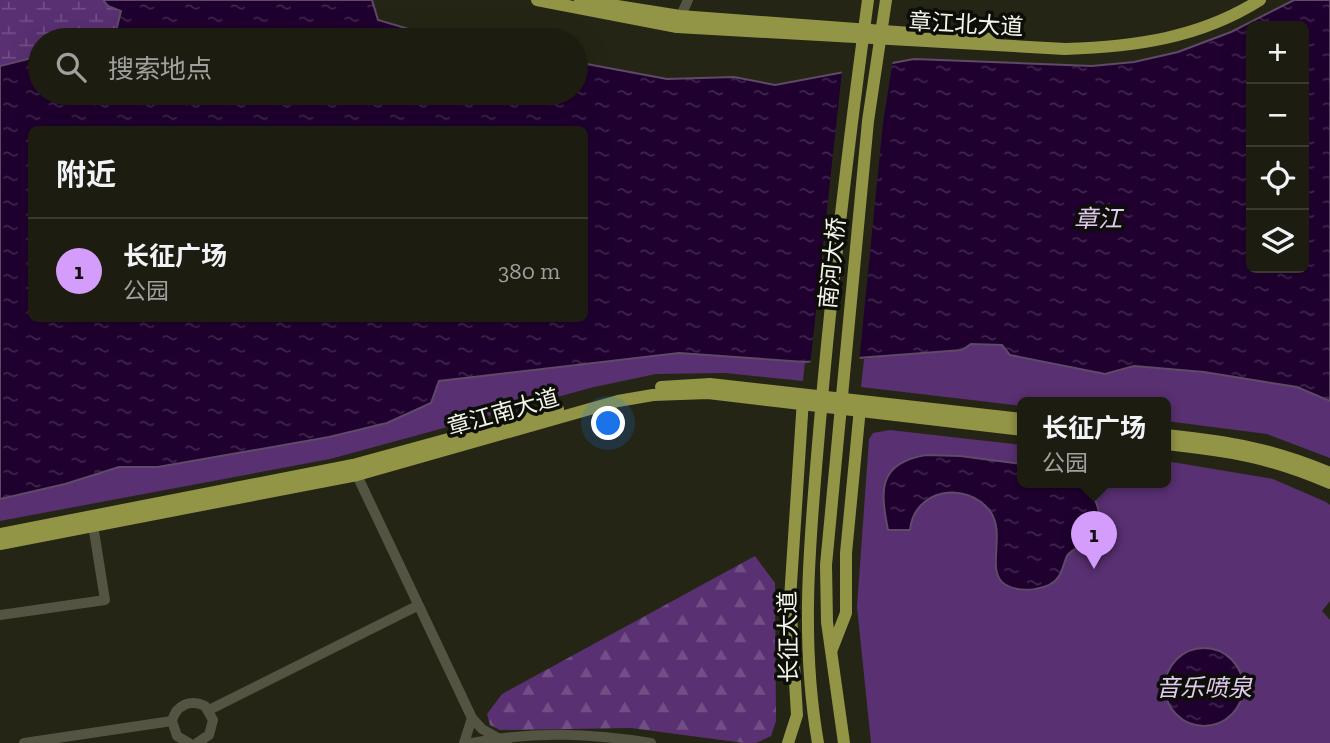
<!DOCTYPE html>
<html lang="zh">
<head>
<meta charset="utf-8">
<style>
  :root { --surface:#1c1c10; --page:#252519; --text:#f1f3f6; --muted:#a0a19f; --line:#3a3a30; --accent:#d49cfb }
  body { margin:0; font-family:"Zilla Slab","Noto Sans SC",serif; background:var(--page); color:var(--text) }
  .controls { position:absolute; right:21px; top:21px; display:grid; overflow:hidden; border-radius:10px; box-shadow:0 7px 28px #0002 }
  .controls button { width:63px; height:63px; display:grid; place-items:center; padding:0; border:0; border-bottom:2px solid var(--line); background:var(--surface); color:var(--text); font:35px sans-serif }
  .you { position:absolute; left:609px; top:424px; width:24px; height:24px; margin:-18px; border:5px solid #fff; border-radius:50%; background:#1a73e8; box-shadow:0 0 0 10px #1a73e833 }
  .badge { display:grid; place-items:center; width:46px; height:46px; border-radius:50%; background:var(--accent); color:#111; font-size:23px; font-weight:700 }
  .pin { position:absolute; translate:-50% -58px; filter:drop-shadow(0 2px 4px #0008) }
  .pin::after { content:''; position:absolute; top:37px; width:24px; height:21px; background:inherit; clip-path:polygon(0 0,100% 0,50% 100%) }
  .popup { position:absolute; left:1017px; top:397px; width:154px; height:91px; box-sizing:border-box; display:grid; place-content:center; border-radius:10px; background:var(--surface); filter:drop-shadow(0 2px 5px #0005); font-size:23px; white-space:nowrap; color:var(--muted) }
  .popup b { font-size:26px; color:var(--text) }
  .popup::after { content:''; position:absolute; left:50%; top:100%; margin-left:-14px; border:14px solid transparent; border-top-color:var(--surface) }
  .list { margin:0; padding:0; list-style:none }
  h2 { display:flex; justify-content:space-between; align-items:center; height:91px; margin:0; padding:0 28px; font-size:30px }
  h2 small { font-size:23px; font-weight:400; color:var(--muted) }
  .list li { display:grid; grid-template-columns:46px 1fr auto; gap:21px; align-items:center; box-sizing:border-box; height:105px; padding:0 28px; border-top:2px solid var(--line) }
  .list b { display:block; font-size:26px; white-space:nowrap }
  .list p { margin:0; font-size:23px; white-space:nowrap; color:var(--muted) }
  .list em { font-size:23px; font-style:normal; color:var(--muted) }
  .icon { flex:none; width:38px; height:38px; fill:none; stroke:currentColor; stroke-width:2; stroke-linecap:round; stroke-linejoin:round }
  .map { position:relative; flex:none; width:1330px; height:743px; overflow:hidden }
  .search { position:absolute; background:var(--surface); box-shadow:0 7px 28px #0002; left:28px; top:28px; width:560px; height:77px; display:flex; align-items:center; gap:18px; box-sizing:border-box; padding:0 24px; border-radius:38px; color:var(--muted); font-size:26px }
  .panel { position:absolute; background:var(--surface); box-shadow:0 7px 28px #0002; left:28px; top:126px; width:560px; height:196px; border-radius:10px }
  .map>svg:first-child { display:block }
  .forest { fill:url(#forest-firs) }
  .wetland { fill:url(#wetland-marsh) }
  .green { fill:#593072 }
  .water { fill:url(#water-ripples); stroke:#5f4a67; stroke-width:2; fill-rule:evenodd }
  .pier { fill:#252515 }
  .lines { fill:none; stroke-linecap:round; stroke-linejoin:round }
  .minor { stroke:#535442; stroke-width:10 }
  .major { stroke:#939546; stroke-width:12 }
  .labels { text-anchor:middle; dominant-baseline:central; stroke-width:7; stroke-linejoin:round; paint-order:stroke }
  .street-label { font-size:23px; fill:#f4f5ea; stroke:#0d0e07 }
  .water-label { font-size:24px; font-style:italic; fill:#e1cbf1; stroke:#0d0e07 }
</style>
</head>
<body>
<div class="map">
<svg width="1330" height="743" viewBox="0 0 1330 743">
  <defs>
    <pattern id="forest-firs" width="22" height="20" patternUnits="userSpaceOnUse" patternTransform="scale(1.75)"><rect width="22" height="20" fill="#593072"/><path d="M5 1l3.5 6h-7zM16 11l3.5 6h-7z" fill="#714f86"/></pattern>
    <pattern id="wetland-marsh" width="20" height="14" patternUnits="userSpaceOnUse" patternTransform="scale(1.75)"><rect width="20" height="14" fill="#593072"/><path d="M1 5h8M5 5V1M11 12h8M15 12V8" fill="none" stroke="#714f86"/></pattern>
    <pattern id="water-ripples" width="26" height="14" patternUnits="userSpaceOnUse" patternTransform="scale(1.75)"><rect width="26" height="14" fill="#1f002f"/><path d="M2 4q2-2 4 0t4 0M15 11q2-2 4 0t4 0" fill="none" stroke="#40264d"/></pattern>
  </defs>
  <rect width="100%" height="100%" fill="#252515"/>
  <path class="forest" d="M755,556L775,583L776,721L771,736L756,743H744L631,728L500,730L490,725L487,714L502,694Z"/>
  <path class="wetland" d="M0,0H103L108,6L121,11L115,35L101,40H40V56L0,66Z"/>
  <g class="green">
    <path d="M971,344L1002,345L1105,374L1134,366L1204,372L1297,387L1330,401V458L1267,434L1166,421V403H1022V406L861,387L864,359Z"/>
    <path d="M679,353L805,362L803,381L725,373L656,374L594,387L330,459L0,521V499L65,484L119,467H158L329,437L386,423L431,403L439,381Z"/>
    <path d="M890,430L1022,445V483H1166V461L1273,479L1326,502L1330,505V601L1322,611L1330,620V743H871L857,607L869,439L873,433Z"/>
  </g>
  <g class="water">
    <path d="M103,0H372L378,20L446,40H101L115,35L121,11L108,6Z"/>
    <path d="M1294,0H1330V401L1297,387L1204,372L1134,366L1105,374L1010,355L1002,345L971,344L962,350L805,362L679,353L439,381L431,403L387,423L329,437L158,467H119L65,484L0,499V66L40,56V93H576V62L667,79L734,77L775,85L914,59L1092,66L1134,62L1178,52L1231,32ZM1251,26H1304V268H1251ZM32,130H584V318H32Z"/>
    <path d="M926,455L960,456L1022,464V483H1087C1095,498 1108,523 1093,538C1086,545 1073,547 1067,556C1064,562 1063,570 1059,576C1050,591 1020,593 1006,585C984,573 1007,534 990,511C966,480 914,489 910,530H888C880,490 878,463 926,455Z"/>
    <circle cx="1204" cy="687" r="39"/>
  </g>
  <path class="pier" d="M893,60L883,123L859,363L810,366L842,71Z"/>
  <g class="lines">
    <g class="minor">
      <path d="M679,20L688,0"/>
      <path d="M354,469L472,718L482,729L507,743"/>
      <path d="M0,615L105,600L93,525"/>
      <path d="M209,710L417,606"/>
      <path d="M24,743L172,721"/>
      <path d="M189,743L177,736L172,721C176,705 190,699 205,706L213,720L209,735L197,743"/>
      <path d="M464,743L472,718"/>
      <path d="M472,743C533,731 589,733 651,743"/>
    </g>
    <g class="major">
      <path d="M537,0L677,27L1065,49C1134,47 1200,38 1260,0"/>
      <path d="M580,0L680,16L992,39"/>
      <path d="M661,387L710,384L1022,419"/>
      <path d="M1166,435C1230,442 1270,448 1330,473"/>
      <path d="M1166,444C1231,451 1269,457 1330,483"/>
      <path d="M0,534L353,465L558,409"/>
      <path d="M0,544L357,475L618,401L653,395L708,393L1022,430"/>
      <path d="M832,649L846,613V553L860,408"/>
      <path d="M788,743L797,715L790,599L803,399"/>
      <path d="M818,743C799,636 811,528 820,421C832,280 849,140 868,0"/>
      <path d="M844,743L827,622L826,565L868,121L886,0"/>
    </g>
  </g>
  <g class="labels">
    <g class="street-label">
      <text transform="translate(966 24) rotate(3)">章江北大道</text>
      <text transform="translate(832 263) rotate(-84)">南河大桥</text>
      <text transform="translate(503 412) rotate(-16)">章江南大道</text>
      <text transform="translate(788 637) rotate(-91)">长征大道</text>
    </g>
    <g class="water-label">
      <text x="1098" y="218">章江</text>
      <text x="1204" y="687">音乐喷泉</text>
    </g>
  </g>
</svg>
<div class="controls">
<button>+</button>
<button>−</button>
<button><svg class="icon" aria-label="locate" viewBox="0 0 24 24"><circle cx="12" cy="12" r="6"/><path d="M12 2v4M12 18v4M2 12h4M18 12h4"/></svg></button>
<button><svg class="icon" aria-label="layers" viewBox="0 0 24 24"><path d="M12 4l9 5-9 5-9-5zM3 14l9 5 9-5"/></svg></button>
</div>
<div class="you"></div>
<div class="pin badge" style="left:1094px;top:569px">1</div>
<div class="popup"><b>长征广场</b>公园</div>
<div class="search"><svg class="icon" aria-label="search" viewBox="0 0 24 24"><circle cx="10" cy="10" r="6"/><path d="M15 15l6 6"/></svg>搜索地点</div>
<section class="panel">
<h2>附近<small></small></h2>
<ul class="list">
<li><span class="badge">1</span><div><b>长征广场</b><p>公园</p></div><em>380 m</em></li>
</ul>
</section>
</div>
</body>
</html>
